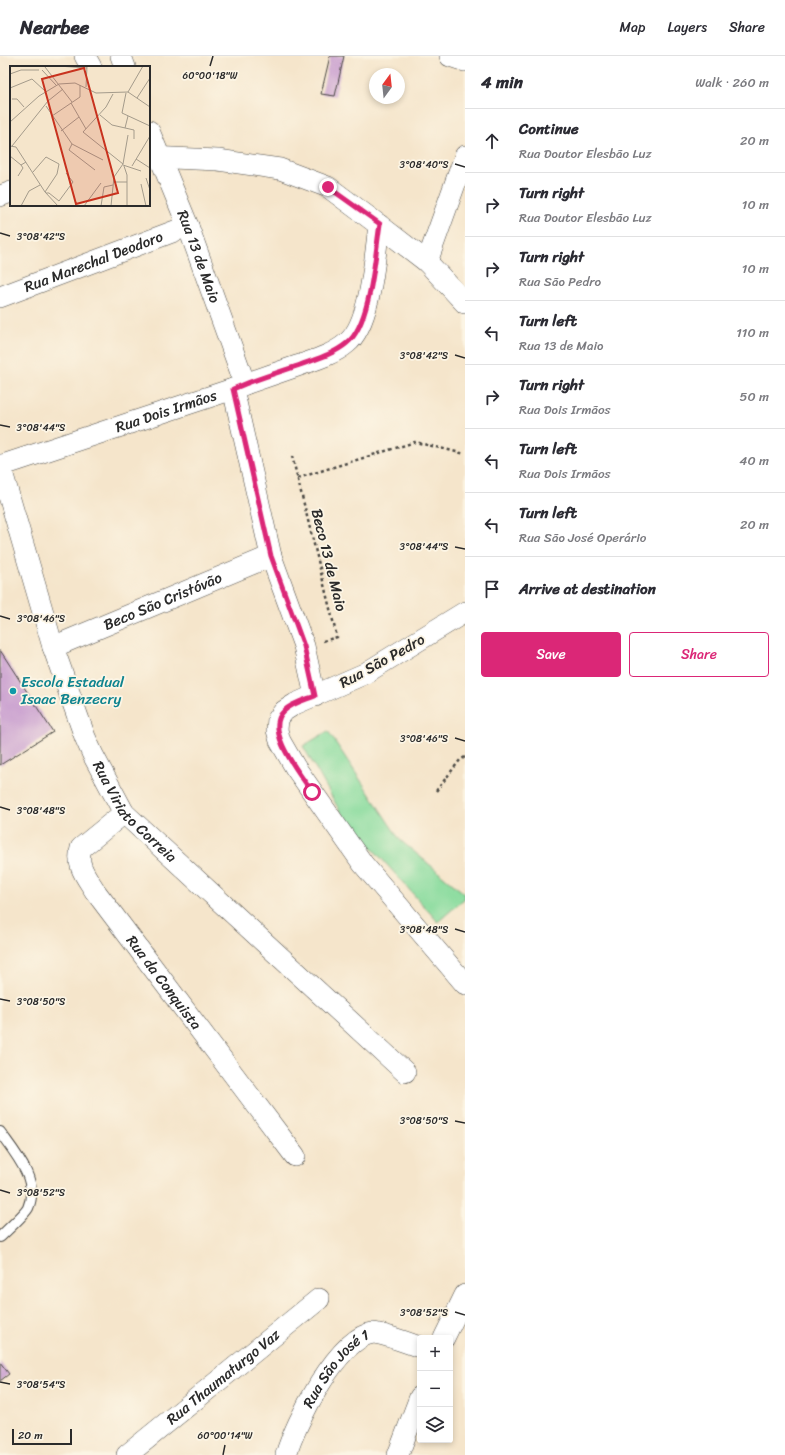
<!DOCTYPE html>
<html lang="en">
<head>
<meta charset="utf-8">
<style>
  :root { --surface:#fff; --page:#f7f7f7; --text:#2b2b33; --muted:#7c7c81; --line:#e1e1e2; --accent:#db2777 }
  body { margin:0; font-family:Sriracha,sans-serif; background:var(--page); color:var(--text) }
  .controls { position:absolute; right:12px; bottom:12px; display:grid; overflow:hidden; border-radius:4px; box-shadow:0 2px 6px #0003 }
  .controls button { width:36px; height:36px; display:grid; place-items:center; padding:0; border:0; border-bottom:1px solid var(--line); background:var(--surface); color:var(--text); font:20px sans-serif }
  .compass { position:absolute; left:369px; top:12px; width:36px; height:36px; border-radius:50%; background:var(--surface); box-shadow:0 2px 6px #0003; rotate:15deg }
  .scale { position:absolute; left:12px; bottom:10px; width:60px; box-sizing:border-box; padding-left:4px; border:2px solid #2b2b2b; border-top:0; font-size:11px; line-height:14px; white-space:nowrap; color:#2b2b2b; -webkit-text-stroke:3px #fcf5e5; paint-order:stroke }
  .stop { position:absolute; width:12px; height:12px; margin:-9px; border:3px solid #db2777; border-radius:50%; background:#fff }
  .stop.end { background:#db2777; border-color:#fff; box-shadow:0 1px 4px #0008 }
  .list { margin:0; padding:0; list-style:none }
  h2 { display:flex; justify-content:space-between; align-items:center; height:52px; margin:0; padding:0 16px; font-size:17px }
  h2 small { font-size:13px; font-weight:400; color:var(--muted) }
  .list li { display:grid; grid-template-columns:26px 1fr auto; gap:12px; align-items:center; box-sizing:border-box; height:64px; padding:0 16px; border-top:1px solid var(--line) }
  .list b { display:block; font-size:15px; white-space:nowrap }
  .list p { margin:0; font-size:13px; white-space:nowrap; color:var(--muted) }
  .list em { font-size:13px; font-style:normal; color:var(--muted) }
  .actions { display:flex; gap:8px; padding:12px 16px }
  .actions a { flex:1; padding:9px 0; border:1px solid var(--accent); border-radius:4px; text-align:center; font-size:14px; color:var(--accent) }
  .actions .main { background:var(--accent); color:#fff }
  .icon { flex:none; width:22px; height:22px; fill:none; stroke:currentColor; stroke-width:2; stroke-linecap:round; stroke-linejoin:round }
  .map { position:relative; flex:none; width:465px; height:1399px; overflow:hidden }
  header { display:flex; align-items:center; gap:24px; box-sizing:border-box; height:56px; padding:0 20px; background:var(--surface); border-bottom:1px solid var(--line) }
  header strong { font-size:19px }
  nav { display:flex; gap:22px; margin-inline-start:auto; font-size:14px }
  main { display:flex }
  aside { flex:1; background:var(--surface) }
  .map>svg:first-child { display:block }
  .green { fill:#88db9d; stroke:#5a8364 }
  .building { fill:#c496cd }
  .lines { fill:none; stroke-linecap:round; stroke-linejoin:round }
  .lane-casing { stroke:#494743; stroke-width:12 }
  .street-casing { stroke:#494743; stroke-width:22 }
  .path { stroke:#494743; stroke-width:2.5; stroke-dasharray:3 3; stroke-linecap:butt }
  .lane { stroke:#fff; stroke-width:10 }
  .street { stroke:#fff; stroke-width:21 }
  .route { stroke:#db2777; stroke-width:5 }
  .ticks { fill:none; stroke:#2b2b2b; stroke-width:1.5 }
  .culture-dot { fill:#0f9aa8; stroke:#fcf5e5; stroke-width:1.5 }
  .labels { text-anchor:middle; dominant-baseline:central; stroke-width:3.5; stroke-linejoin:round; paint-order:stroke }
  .street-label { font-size:15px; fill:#2b2b2b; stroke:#fcf5e5 }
  .culture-label { font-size:15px; fill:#0d838f; stroke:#fcf5e5; text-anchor:start }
  .inset-road { fill:none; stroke:#a49b8b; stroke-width:1 }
  .view { fill:#c8321e; fill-opacity:0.15; stroke:#c8321e; stroke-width:2 }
  .inset-edge { fill:none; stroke:#2b2b2b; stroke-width:2 }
  .ticks-label { font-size:10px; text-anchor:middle; fill:#2b2b2b; stroke:#fcf5e5; stroke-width:3.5; stroke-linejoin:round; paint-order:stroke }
</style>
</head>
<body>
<header>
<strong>Nearbee</strong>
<nav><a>Map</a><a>Layers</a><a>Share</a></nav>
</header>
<main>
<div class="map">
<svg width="465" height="1399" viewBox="0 0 465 1399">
  <rect width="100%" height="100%" fill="#fcf5e5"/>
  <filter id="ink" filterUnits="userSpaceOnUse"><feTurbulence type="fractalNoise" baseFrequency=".025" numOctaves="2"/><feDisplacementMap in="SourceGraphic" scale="8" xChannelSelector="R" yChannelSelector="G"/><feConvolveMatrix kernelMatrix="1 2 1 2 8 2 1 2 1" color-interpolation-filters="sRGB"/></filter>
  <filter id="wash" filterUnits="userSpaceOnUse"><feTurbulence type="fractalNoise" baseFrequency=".012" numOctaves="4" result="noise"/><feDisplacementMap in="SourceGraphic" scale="16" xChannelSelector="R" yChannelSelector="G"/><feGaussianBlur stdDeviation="0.9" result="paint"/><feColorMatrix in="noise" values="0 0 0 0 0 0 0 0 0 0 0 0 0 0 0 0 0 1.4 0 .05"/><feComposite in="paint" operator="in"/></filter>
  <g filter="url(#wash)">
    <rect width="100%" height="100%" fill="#f5e5cb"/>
    <path class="green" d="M328,675L400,784L465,838V842L438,866L341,757L303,690Z"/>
    <g id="blocks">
      <g class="building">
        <path d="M330,0H344L335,40L321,38Z"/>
        <path d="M0,594L53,676L0,709Z"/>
        <path d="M0,1306L9,1318L0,1325Z"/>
      </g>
    </g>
  </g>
  <g filter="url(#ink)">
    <use href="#blocks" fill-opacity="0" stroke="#494743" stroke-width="1"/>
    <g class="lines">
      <defs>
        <path id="lane" d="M0,1076C15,1097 40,1125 28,1152C25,1158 6,1175 0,1181"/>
        <g id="street">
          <path d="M85,0L91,11"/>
          <path d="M121,0L125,11"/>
          <path d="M450,0L465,5"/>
          <path id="s1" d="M149,75L188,170L245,328"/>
          <path d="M149,101L218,104L280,113L328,131L379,169L427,206L465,247"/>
          <path d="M0,140L11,136"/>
          <path d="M427,206L465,100"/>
          <path id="s2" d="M0,241L188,170"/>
          <path d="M233,333L271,500L304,590L315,640"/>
          <path id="s3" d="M0,409L53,591L85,681L93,699L124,757L405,1016"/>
          <path id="s4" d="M0,410L233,333L245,328C262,322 280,316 297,310C314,304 333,299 347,287C371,268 375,199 379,169"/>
          <path d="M465,556L364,618L295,648L284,655L278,663L277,674L280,685L295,711L363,808L465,928"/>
          <path id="s5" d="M53,591L271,500"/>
          <path id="s6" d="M124,757L81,792C76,810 86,820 95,835L295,1100"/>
          <path d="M444,1282L465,1239"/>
          <path id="s7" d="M127,1399L319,1243"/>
          <path id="s8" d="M286,1399C295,1368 338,1281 373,1277C381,1277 411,1288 420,1291"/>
          <path d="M398,1399L420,1341"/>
        </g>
      </defs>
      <use href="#lane" class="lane-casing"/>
      <use href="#street" class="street-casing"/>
      <g class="path">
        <path d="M292,400L337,581L323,585"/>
        <path d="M298,422L415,386L465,398"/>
        <path d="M436,735L460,704L465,701"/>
      </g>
      <use href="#lane" class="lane"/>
      <use href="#street" class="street"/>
    </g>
  </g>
  <g class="lines" filter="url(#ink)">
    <path class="route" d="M312,736C301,719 263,674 284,655C292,647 305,644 315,640L304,590L271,500L233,333L245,328C263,321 282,315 300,309C316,303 334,298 347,287C371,268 375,199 380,168L328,131"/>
  </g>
  <path class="ticks" d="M210,10L213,0M455,108L465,111M0,177L10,180M455,299L465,302M0,369L10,371M455,491L465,493M0,560L10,563M455,682L465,685M0,751L10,754M455,873L465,876M0,943L10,945M455,1065L465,1067M0,1134L10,1137M455,1256L465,1259M0,1326L10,1328M223,1399L225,1389"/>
  <circle class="culture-dot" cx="13" cy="635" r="4"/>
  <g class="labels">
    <g class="street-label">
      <text stroke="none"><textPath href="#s1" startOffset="135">Rua 13 de Maio</textPath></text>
      <text stroke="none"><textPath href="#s2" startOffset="100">Rua Marechal Deodoro</textPath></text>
      <text stroke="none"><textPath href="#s4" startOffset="175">Rua Dois Irmãos</textPath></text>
      <text transform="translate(329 504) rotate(76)">Beco 13 de Maio</text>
      <text stroke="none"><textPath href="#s5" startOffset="119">Beco São Cristóvão</textPath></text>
      <text transform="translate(382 605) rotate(-29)">Rua São Pedro</text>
      <text stroke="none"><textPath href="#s3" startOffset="376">Rua Viriato Correia</textPath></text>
      <text stroke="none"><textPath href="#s6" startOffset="217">Rua da Conquista</textPath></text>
      <text stroke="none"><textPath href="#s8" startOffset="101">Rua São José 1</textPath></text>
      <text stroke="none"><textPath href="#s7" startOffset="124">Rua Thaumaturgo Vaz</textPath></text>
    </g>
    <g class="culture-label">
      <text x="21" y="626">Escola Estadual<tspan x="21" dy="17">Isaac Benzecry</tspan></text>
    </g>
  </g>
  <g transform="translate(10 10)">
    <rect width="140" height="140" fill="#f5e5cb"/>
    <path class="inset-road" d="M48,0L77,2M35,1L62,36M32,4L46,19M0,8L11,4H29M76,21L77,0M0,22L22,13L35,25M118,26L133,0M118,26L140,41M116,27L112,47L140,60M103,28L96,41L73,66L113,98M127,32L140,12M2,33H7L14,41M61,37L76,63M36,40L62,78L93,94M90,49L102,59L124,64V73M42,50L70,31V19M0,56L29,30L49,18L65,17L86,27L118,26M115,62L118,50M51,65L69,51M62,78L59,84L85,104M0,80L6,81L35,126L48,140M2,80L38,35L53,23M0,90L11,99L16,96M126,93L140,102M113,99L131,105M114,100L117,109V140M122,100L140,70M23,106L36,91L49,98L47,108L35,126M8,110L13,102L11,99M136,112L140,124M103,116H117M131,118L136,140M36,127H39L49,135L63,116L56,107M11,140L19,125L30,119M74,140L91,117M91,140L94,121L103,119M101,140L104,111L113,98L118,69"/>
    <path class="view" d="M74,2L108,127L66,138L32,13Z"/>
    <rect width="140" height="140" class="inset-edge"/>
  </g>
  <g class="ticks-label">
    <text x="210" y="23">60°00'18"W</text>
    <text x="424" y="112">3°08'40"S</text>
    <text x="41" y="184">3°08'42"S</text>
    <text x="424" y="303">3°08'42"S</text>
    <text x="41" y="375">3°08'44"S</text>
    <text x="424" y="494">3°08'44"S</text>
    <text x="41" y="566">3°08'46"S</text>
    <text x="424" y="686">3°08'46"S</text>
    <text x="41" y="758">3°08'48"S</text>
    <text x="424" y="877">3°08'48"S</text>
    <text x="41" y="949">3°08'50"S</text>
    <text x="424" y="1068">3°08'50"S</text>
    <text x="41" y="1140">3°08'52"S</text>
    <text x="424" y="1260">3°08'52"S</text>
    <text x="41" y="1332">3°08'54"S</text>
    <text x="225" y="1383">60°00'14"W</text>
  </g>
</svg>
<div class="controls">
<button>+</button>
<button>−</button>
<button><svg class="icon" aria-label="layers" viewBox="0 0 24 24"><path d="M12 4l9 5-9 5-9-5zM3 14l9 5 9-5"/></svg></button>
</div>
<svg class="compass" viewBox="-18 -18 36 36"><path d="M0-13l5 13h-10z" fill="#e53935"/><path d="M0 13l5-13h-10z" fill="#7c7c81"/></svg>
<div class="scale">20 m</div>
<div class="stop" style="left:312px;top:736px"></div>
<div class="stop end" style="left:328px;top:131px"></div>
</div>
<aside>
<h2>4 min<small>Walk · 260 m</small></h2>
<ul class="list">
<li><svg class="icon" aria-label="ahead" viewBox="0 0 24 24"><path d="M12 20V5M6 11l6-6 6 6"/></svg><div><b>Continue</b><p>Rua Doutor Elesbão Luz</p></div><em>20 m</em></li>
<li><svg class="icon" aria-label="right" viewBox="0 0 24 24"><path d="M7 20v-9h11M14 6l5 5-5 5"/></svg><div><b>Turn right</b><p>Rua Doutor Elesbão Luz</p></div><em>10 m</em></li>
<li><svg class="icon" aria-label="right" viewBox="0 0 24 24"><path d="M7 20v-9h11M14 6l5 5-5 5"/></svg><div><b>Turn right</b><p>Rua São Pedro</p></div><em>10 m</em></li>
<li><svg class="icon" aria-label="left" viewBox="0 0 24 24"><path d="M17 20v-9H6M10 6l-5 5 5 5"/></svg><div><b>Turn left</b><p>Rua 13 de Maio</p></div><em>110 m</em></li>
<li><svg class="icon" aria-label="right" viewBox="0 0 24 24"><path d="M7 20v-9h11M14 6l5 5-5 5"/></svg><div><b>Turn right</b><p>Rua Dois Irmãos</p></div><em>50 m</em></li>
<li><svg class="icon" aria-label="left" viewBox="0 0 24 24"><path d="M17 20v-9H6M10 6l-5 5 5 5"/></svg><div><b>Turn left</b><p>Rua Dois Irmãos</p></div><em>40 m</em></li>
<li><svg class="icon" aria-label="left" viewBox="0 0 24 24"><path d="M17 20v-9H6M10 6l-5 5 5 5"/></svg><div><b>Turn left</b><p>Rua São José Operário</p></div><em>20 m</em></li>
<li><svg class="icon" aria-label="arrive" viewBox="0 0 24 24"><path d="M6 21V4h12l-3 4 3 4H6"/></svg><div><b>Arrive at destination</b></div></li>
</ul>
<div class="actions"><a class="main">Save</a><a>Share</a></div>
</aside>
</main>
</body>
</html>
